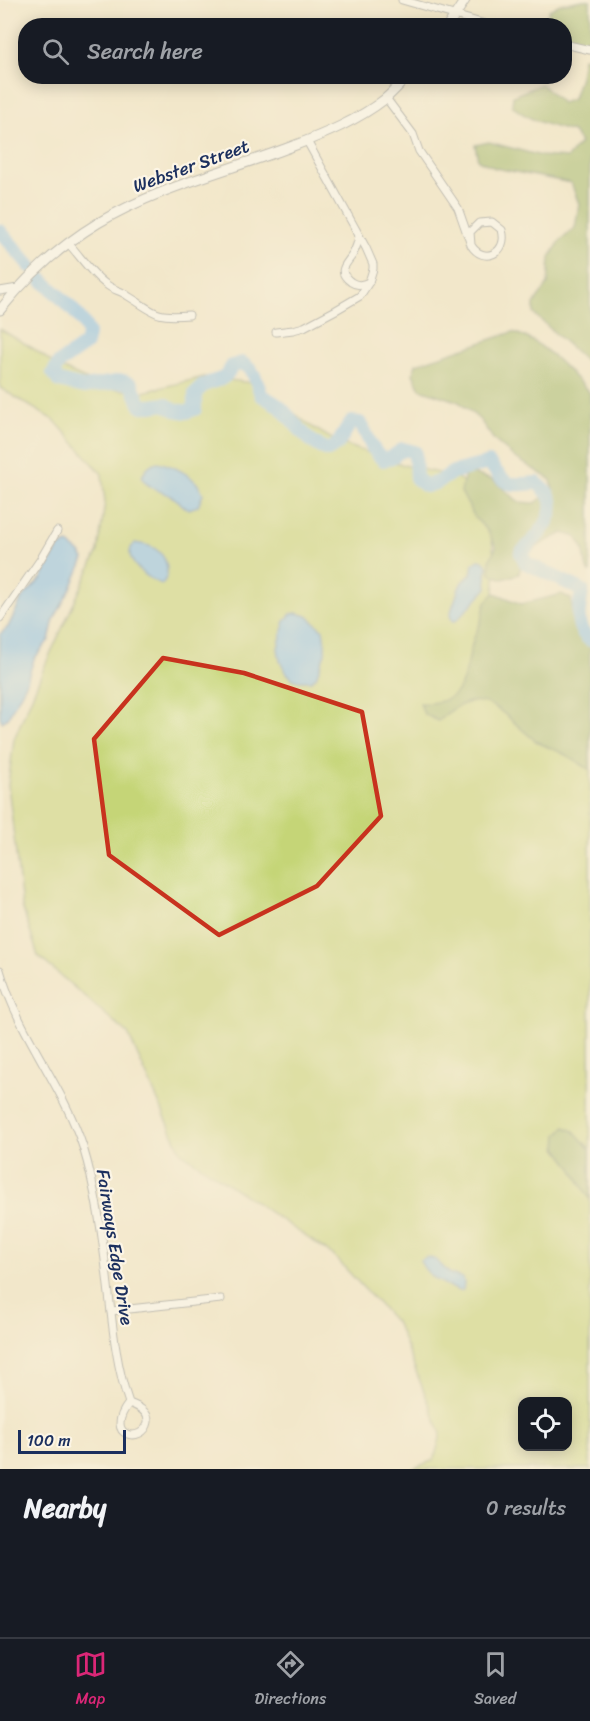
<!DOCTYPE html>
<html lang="en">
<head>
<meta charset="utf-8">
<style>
  :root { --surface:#171b24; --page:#20242c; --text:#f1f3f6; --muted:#9ea1a6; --line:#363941; --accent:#db2777 }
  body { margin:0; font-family:Sriracha,sans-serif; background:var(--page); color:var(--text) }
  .controls { position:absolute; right:18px; bottom:18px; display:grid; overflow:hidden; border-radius:12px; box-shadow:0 3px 15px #0003 }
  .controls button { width:54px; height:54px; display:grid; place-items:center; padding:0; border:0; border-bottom:2px solid var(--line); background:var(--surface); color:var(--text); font:30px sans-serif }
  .scale { position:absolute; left:18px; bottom:15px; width:108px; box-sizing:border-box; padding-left:6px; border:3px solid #1b2f5e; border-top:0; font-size:16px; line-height:21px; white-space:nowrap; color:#1b2f5e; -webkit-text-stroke:4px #fcf5e5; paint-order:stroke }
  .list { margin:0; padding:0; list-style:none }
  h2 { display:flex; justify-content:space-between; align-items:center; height:78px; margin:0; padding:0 24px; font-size:26px }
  h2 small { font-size:20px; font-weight:400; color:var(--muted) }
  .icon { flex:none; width:33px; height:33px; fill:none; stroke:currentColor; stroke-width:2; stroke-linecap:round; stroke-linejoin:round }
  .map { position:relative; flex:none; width:590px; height:1469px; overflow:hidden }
  .search { position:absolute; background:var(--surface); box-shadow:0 3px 15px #0003; left:18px; right:18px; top:18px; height:66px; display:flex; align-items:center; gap:15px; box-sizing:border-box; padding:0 21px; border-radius:24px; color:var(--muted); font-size:22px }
  .sheet { height:168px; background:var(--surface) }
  nav { display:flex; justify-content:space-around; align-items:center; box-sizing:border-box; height:84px; border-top:2px solid var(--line); background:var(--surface); font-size:16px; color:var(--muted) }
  nav a { display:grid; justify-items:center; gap:3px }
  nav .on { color:var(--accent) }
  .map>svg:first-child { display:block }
  .green { fill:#c5d577; stroke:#70826a; stroke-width:1.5; fill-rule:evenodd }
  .forest { fill:#9cb668; stroke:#5c7263; stroke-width:1.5 }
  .water { fill:#7fbdf2; stroke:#4d76a8; stroke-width:1.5 }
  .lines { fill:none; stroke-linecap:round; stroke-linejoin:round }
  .river { stroke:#7fbdf2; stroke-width:14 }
  .minor-casing { stroke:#868b94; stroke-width:9 }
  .tertiary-casing { stroke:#868b94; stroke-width:11 }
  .minor { stroke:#fff; stroke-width:7 }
  .tertiary { stroke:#fff; stroke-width:9 }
  .marked { fill:none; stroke:#c8321e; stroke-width:4.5; stroke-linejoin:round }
  .labels { text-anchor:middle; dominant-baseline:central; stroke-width:4.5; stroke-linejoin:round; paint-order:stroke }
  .street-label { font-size:18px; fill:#1b2f5e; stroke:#fcf5e5 }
</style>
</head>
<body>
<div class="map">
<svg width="590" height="1469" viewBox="0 0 590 1469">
  <rect width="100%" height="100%" fill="#fcf5e5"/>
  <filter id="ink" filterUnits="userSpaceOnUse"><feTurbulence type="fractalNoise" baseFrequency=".0167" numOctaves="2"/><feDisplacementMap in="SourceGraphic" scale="12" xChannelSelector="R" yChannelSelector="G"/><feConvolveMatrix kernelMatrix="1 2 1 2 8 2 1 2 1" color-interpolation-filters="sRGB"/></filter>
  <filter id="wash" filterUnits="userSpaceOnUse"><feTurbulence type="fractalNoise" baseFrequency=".008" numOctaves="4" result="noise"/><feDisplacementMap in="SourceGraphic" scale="24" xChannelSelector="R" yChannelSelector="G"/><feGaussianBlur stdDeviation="1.35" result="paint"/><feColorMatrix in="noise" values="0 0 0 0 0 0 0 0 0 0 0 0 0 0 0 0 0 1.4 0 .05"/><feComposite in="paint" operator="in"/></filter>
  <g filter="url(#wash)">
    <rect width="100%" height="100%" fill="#f2e7cb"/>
    <path class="green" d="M0,329L34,349L57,366L104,388L143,392L204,377L253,383L274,397L309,425L337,442L407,466L456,477L472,488L489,517L496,571L492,615L590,759V1469H412L434,1460L441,1434L397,1324L333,1255L181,1152L128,1034L38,956L22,906L8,785L14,739L46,663L98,551L105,502L102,474L55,421L0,388ZM522,1402H568V1446H522Z"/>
    <g class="forest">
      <path d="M584,0H590V46L565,40L564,26L545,25L549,10L560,4Z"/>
      <path d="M590,57V365L534,314V304L548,284L550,257L560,241L575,228L579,204L571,183L495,168L478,160L475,145L489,142L541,156L567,158L580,143L573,132C554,127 525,120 512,105L513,96L541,84L562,103L573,99L580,76L583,58Z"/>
      <path d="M513,332C545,342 567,370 590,393V573L587,570L583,548L576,537L563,533L543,543L523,556L519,574L503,579L490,574V560L496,547L487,530L475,518L461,492L465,473L474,474L493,480L519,502L535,503L553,490L551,480L514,457L494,440L480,420L459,402L420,389L413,374L416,364Z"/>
      <path d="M495,593L521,604L562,594L571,599L574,624L590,641V770C581,764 572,758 562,753C554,749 544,746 536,741C500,714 484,679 438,721L424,714L420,703C469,706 463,672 474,638C476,632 479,627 481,621C485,608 483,602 495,593Z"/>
      <path d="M565,1127L574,1131L590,1149V1200L570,1165L557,1148L558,1134Z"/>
    </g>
    <g class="water">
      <path d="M158,462C174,466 198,477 203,494L198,506L189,509C183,507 182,504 177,500C167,491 151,492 142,478C144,469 149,464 158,462Z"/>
      <path d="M135,543C143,544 154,546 159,552C168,560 170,576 162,584C149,580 118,558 135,543Z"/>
      <path d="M68,544L79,552L84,559L71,588L54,619L49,640L34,659L26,684L7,719L2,722L0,716V634L8,627L22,598L41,579L59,547Z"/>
      <path d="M479,560L484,561L488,567L486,574L487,588L458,619L455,621H452L450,615L459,588L462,582L471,574L473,564Z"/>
      <path d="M297,613L307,616L323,630L325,643V653L316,677L311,681H299L293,679L287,673L280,661L278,648L285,621L291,614Z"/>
      <path d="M427,1257L436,1260L450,1274L463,1278L464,1283L463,1290L459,1291C444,1284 426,1277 420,1260Z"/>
    </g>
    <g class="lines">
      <g class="river">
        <path d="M0,231L30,266"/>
        <path d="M41,279C52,290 87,319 88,334C88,336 86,343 86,344L59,363L53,373L59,381L84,387L123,381L132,385L141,406H151L165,404L175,410L187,412L195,409V393C198,391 200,388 203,386C217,377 222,385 232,366L242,363C255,371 257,382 261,395C267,399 276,403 281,408C296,423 307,443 328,450L337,445L351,422L360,423C369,437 370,449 383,460L392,457L403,449L415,452L416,478L426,486L438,482L453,472L489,463C509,488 506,485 537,483C541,486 545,490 548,494C561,514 535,540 521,553L526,563L582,590C580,608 572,626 590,640"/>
      </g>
    </g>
  </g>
  <g filter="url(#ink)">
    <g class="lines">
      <defs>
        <g id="minor">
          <path d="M402,0L492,26"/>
          <path d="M564,44L590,50"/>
          <path d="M386,98L413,134L419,151L458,208L471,245C483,265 509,253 502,230L492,222L479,223L470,232L471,245"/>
          <path d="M359,236C358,243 356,248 353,254C346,265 336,271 351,282C357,286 362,285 369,282"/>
          <path d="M68,243C81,257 92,275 107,285C113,290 122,291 128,296C156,313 154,318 189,315"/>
          <path d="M0,291L18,288"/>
          <path d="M276,332L293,330L304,327L336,310L360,296L369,282L373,269V264L366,248L307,141"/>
          <path d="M0,618L40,560L57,531"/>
          <path d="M0,970C18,1034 63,1085 83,1147C96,1190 102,1233 107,1277C112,1319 115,1363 129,1403C137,1406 149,1411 148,1422C144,1444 102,1438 129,1403"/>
          <path d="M111,1311L221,1299"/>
        </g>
        <g id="tertiary">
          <path d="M448,26L465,0"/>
          <path d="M0,310C28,275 60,246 98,223C158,187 228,171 293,146C325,134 358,120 385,99C393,92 400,84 408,76"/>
        </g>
      </defs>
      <use href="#minor" class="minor-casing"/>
      <use href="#tertiary" class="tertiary-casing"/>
      <use href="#minor" class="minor"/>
      <use href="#tertiary" class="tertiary"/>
    </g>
  </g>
  <path d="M0 0H590V1469H0ZM163,658L244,673L362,712L381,816L317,886L219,935L109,855L94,739Z" fill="#f2e7cb" fill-opacity=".55" fill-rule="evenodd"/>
  <path class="marked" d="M163,658L244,673L362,712L381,816L317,886L219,935L109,855L94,739Z"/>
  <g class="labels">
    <g class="street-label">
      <text transform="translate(191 166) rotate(-20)">Webster Street</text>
      <text transform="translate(115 1247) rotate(81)">Fairways Edge Drive</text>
    </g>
  </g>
</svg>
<div class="controls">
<button><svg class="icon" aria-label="locate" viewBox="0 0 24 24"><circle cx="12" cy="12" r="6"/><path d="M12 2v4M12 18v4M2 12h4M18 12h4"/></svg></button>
</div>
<div class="scale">100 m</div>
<div class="search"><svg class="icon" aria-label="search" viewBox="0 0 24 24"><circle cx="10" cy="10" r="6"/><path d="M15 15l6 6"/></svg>Search here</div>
</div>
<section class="sheet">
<h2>Nearby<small>0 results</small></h2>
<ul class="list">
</ul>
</section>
<nav>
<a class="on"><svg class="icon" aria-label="map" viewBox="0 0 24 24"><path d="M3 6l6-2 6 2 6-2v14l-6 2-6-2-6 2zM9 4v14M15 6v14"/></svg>Map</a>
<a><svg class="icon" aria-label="directions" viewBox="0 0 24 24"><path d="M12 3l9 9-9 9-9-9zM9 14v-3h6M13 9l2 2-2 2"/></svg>Directions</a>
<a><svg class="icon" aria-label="saved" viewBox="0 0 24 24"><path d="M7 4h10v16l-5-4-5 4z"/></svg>Saved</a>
</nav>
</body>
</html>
